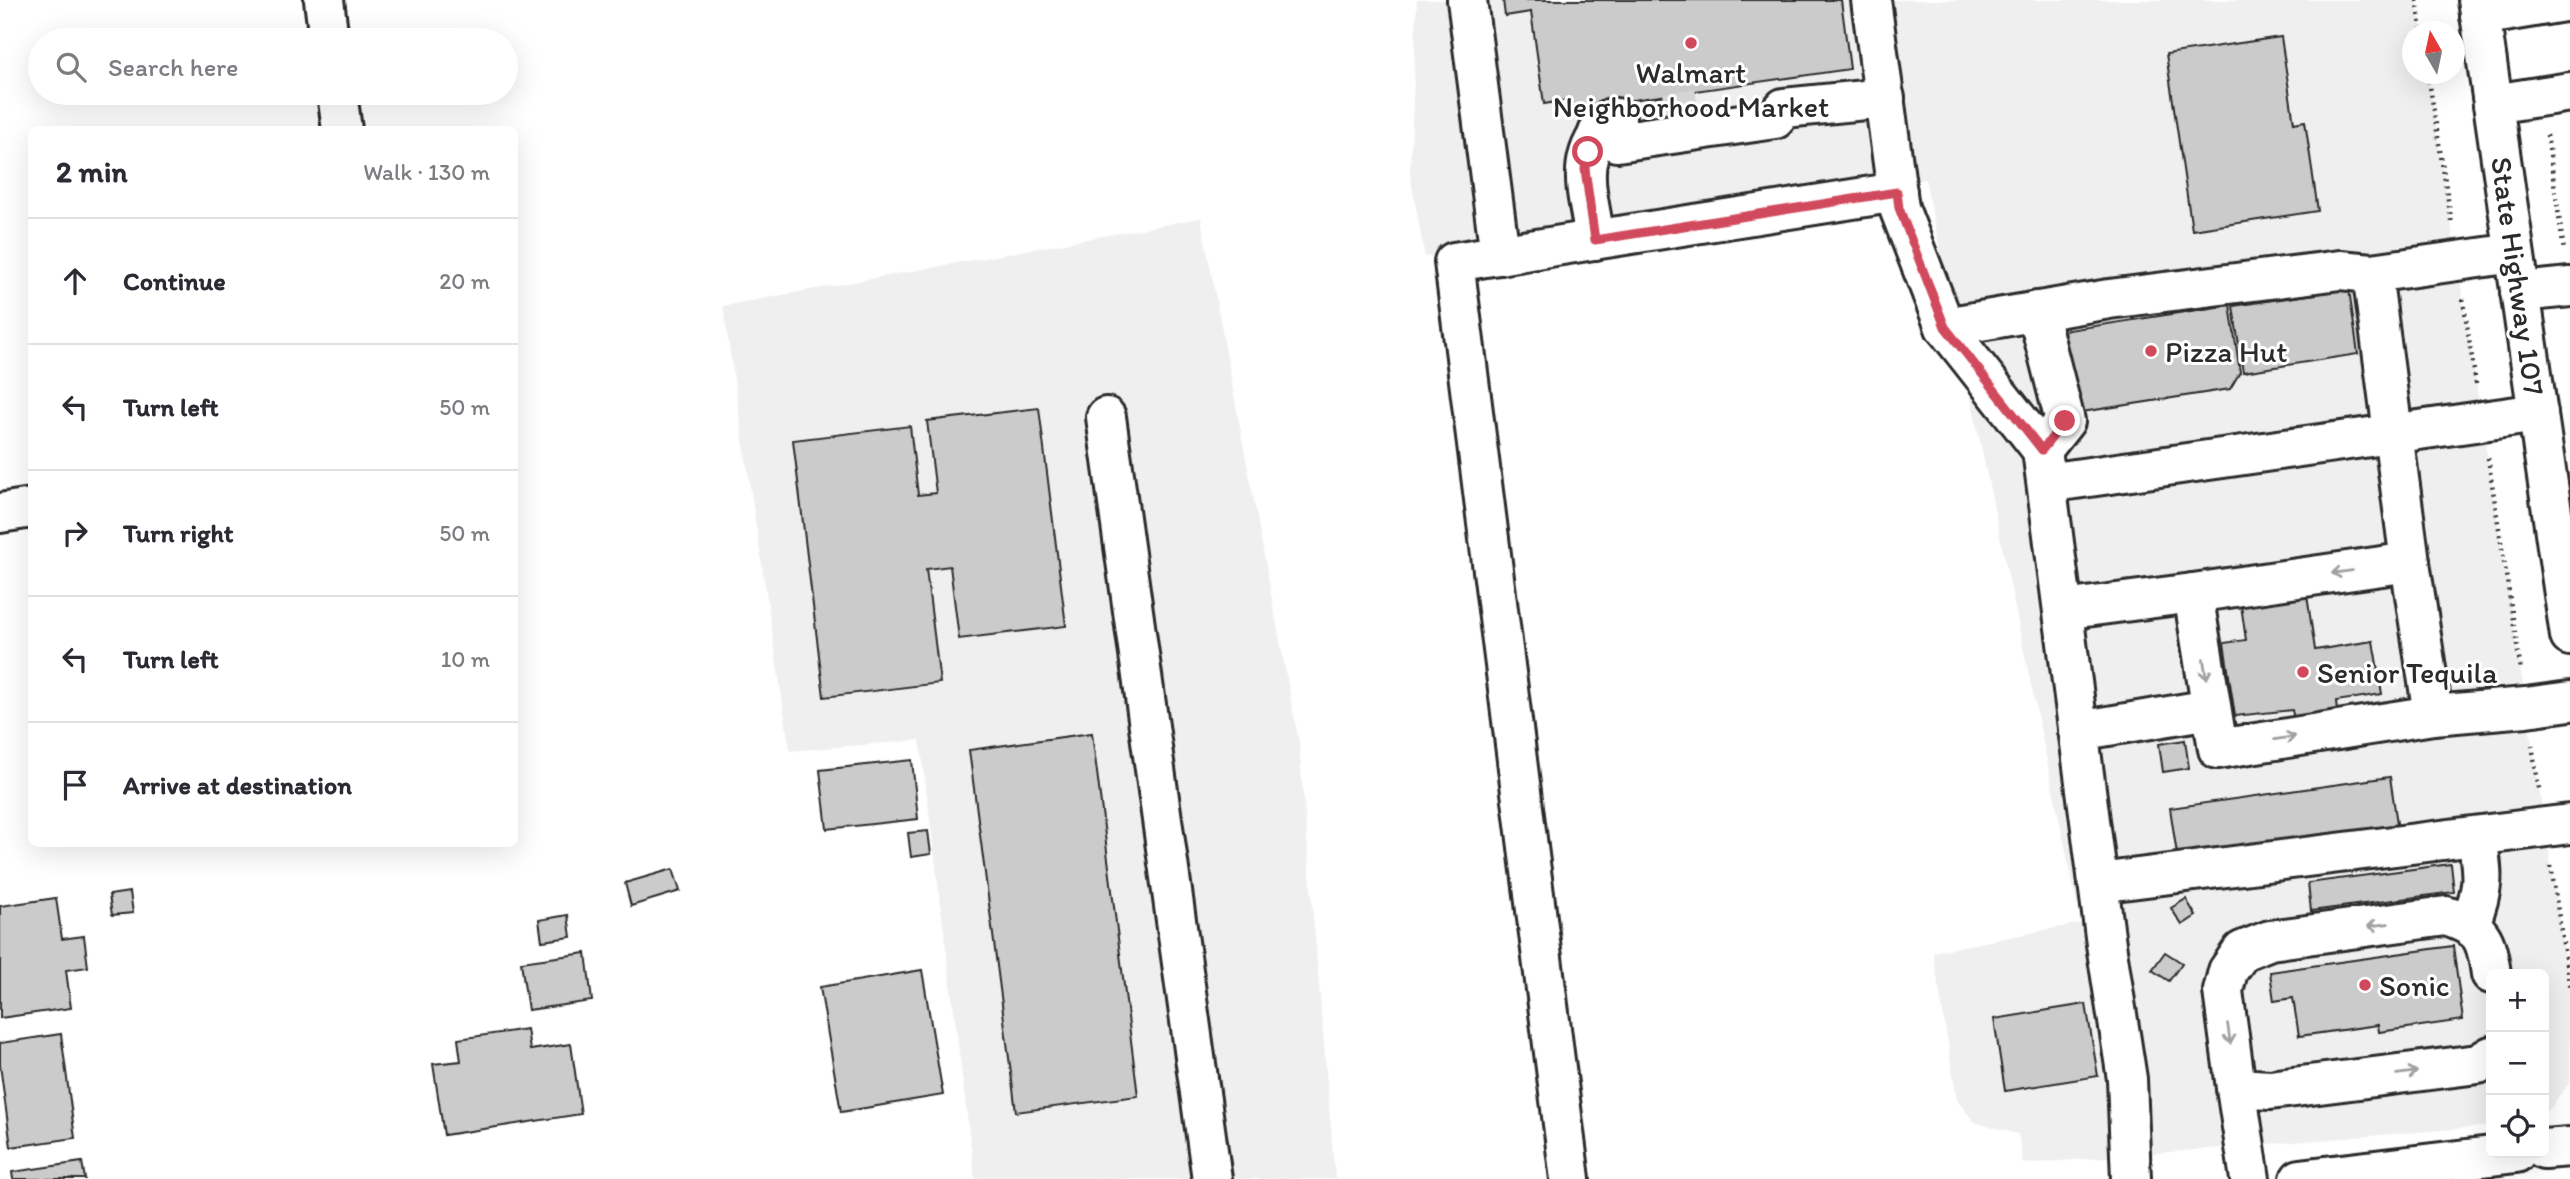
<!DOCTYPE html>
<html lang="en">
<head>
<meta charset="utf-8">
<style>
  :root { --surface:#fff; --page:#f2f2f3; --text:#2b2b33; --muted:#7c7c81; --line:#e1e1e2 }
  body { margin:0; font-family:Itim,sans-serif; background:var(--page); color:var(--text) }
  .controls { position:absolute; right:21px; bottom:21px; display:grid; overflow:hidden; border-radius:10px; box-shadow:0 7px 28px #0002 }
  .controls button { width:63px; height:63px; display:grid; place-items:center; padding:0; border:0; border-bottom:2px solid var(--line); background:var(--surface); color:var(--text); font:35px sans-serif }
  .compass { position:absolute; left:2402px; top:21px; width:63px; height:63px; border-radius:50%; background:var(--surface); box-shadow:0 7px 28px #0002; rotate:351deg }
  .stop { position:absolute; width:21px; height:21px; margin:-16px; border:5px solid #d1495b; border-radius:50%; background:#fff }
  .stop.end { background:#d1495b; border-color:#fff; box-shadow:0 2px 7px #0008 }
  .list { margin:0; padding:0; list-style:none }
  h2 { display:flex; justify-content:space-between; align-items:center; height:91px; margin:0; padding:0 28px; font-size:30px }
  h2 small { font-size:23px; font-weight:400; color:var(--muted) }
  .list li { display:grid; grid-template-columns:46px 1fr auto; gap:21px; align-items:center; box-sizing:border-box; height:126px; padding:0 28px; border-top:2px solid var(--line) }
  .list b { display:block; font-size:26px; white-space:nowrap }
  .list em { font-size:23px; font-style:normal; color:var(--muted) }
  .icon { flex:none; width:38px; height:38px; fill:none; stroke:currentColor; stroke-width:2; stroke-linecap:round; stroke-linejoin:round }
  .map { position:relative; flex:none; width:2570px; height:1179px; overflow:hidden }
  .search { position:absolute; background:var(--surface); box-shadow:0 7px 28px #0002; left:28px; top:28px; width:490px; height:77px; display:flex; align-items:center; gap:18px; box-sizing:border-box; padding:0 24px; border-radius:38px; color:var(--muted); font-size:26px }
  .panel { position:absolute; background:var(--surface); box-shadow:0 7px 28px #0002; left:28px; top:126px; width:490px; height:721px; border-radius:10px }
  .map>svg:first-child { display:block }
  .built { fill:#efefef }
  .building { fill:#cbcbcb; stroke:#2b2b2b; stroke-width:2 }
  .lines { fill:none; stroke-linecap:round; stroke-linejoin:round }
  .minor-tunnel { stroke:#d5d5d5; stroke-width:38; stroke-dasharray:38 19; stroke-linecap:butt }
  .minor-casing { stroke:#2b2b2b; stroke-width:44 }
  .major-casing { stroke:#2b2b2b; stroke-width:44 }
  .path { stroke:#2b2b2b; stroke-width:4.5; stroke-dasharray:2 5; stroke-linecap:butt }
  .minor { stroke:#fff; stroke-width:38 }
  .major { stroke:#fff; stroke-width:38 }
  .oneway { stroke:#a0a0a0 }
  .route { stroke:#d1495b; stroke-width:9 }
  .poi-dot { fill:#d1495b; stroke:#fff; stroke-width:2.5 }
  .labels { text-anchor:middle; dominant-baseline:central; stroke-width:6; stroke-linejoin:round; paint-order:stroke }
  .poi-label { font-size:30px; fill:#2b2b2b; stroke:#fff; text-anchor:start }
  .street-label { font-size:30px; fill:#2b2b2b; stroke:#fff }
</style>
</head>
<body>
<div class="map">
<svg width="2570" height="1179" viewBox="0 0 2570 1179">
  <rect width="100%" height="100%" fill="#fff"/>
  <filter id="ink" filterUnits="userSpaceOnUse"><feTurbulence type="fractalNoise" baseFrequency=".0143" numOctaves="2"/><feDisplacementMap in="SourceGraphic" scale="14" xChannelSelector="R" yChannelSelector="G"/><feConvolveMatrix kernelMatrix="1 2 1 2 8 2 1 2 1" color-interpolation-filters="sRGB"/></filter>
  <g filter="url(#ink)">
    <g class="built">
      <path d="M1417,0H2417L2422,31L2412,32V74H2428L2570,988V1082L2550,1109L2544,1113V974H2491V1126L2023,1164L2018,1134L1974,1122L1957,1100L1933,952L2081,923L1925,179L1425,257L1410,174Z"/>
      <path d="M1201,218L1299,743L1335,1179H975L920,740L790,751L723,306Z"/>
    </g>
    <g class="building">
      <path d="M1503,0H1841L1850,69L1570,109L1568,100L1544,104L1531,12L1505,16Z"/>
      <path d="M2281,37L2294,123L2305,121L2318,211L2192,230L2166,54Z"/>
      <path d="M2349,289L2358,354L2243,372L2233,306Z"/>
      <path d="M2230,305L2240,372L2230,389L2075,413L2062,331Z"/>
      <path d="M1039,408L1066,626L959,639L950,566L926,569L940,683L824,697L793,440L910,426L918,495L936,493L927,421Z"/>
      <path d="M2307,595L2315,650L2373,641L2382,694L2336,701L2337,712L2294,719L2292,710L2235,716L2224,643L2246,640L2241,605Z"/>
      <path d="M1092,733L1138,1096L1016,1112L969,750Z"/>
      <path d="M2185,740L2189,768L2163,772L2159,744Z"/>
      <path d="M912,760L918,819L827,829L820,770Z"/>
      <path d="M2390,777L2398,830L2178,861L2170,808Z"/>
      <path d="M928,831L931,854L911,857L908,833Z"/>
      <path d="M2451,864L2454,892L2311,911L2308,883Z"/>
      <path d="M673,869L680,891L631,906L625,883Z"/>
      <path d="M130,892L133,913L112,915L109,895Z"/>
      <path d="M56,898L62,939L84,936L88,967L66,970L71,1008L0,1018V906Z"/>
      <path d="M2186,899L2196,916L2182,925L2171,908Z"/>
      <path d="M568,915L571,937L542,941L539,920Z"/>
      <path d="M2453,946L2463,1020L2379,1032L2378,1025L2299,1036L2293,998L2274,1001L2270,972Z"/>
      <path d="M2165,952L2182,963L2169,981L2152,970Z"/>
      <path d="M586,953L592,1001L528,1010L521,962Z"/>
      <path d="M922,970L943,1095L841,1112L820,987Z"/>
      <path d="M2086,1004L2098,1076L2005,1091L1994,1019Z"/>
      <path d="M527,1029L530,1050L571,1044L581,1114L444,1135L433,1064L461,1061L458,1039Z"/>
      <path d="M61,1034L75,1138L11,1147L0,1065V1043Z"/>
      <path d="M82,1162L85,1179H13L12,1172Z"/>
    </g>
    <g class="lines">
      <path class="minor-tunnel" d="M1666,112L1698,107"/>
      <defs>
        <g id="minor">
          <path d="M324,0L329,40"/>
          <path d="M1467,0L1500,255"/>
          <path d="M1871,0L1899,208L1945,327L2042,450L2106,944L2127,1079L2131,1179"/>
          <path d="M2480,16L2570,1"/>
          <path d="M337,93L342,130"/>
          <path d="M2493,104L2570,92"/>
          <path d="M1598,133L1617,142L1775,119L1784,108L1885,98"/>
          <path d="M1595,240C1588,189 1572,158 1612,118H1616"/>
          <path d="M2372,273L2514,253"/>
          <path d="M2520,292L2570,287"/>
          <path d="M2037,311L2065,421L2042,450"/>
          <path d="M1945,327L2109,299L2340,270L2372,273L2410,562L2433,715"/>
          <path d="M1106,417L1212,1179"/>
          <path d="M2047,483L2538,413"/>
          <path d="M0,513L32,508"/>
          <path d="M2410,562L2193,593L2218,749L2433,715L2526,707L2570,701"/>
          <path d="M2063,610L2193,593"/>
          <path d="M2078,731L2211,709"/>
          <path d="M2098,883L2570,824"/>
          <path d="M2470,924C2485,886 2483,875 2477,836"/>
          <path d="M2491,1056L2478,1064L2270,1090L2236,1088L2223,991L2228,971L2242,951L2270,940L2446,916C2482,928 2486,937 2491,974"/>
          <path d="M2236,1088L2250,1179"/>
          <path d="M2544,1149L2570,1147"/>
          <path d="M1570,1179L1454,262L1897,192"/>
          <path d="M2300,1179L2516,1153"/>
        </g>
        <path id="major" d="M2478,0L2570,636"/>
      </defs>
      <use href="#minor" class="minor-casing"/>
      <use href="#major" class="major-casing"/>
      <g class="path">
        <path d="M2417,0L2422,32"/>
        <path d="M2428,74L2452,225"/>
        <path d="M2547,135L2564,251"/>
        <path d="M2463,299L2476,384"/>
        <path d="M2488,458L2521,671"/>
        <path d="M2532,745L2539,789"/>
        <path d="M2551,866L2570,989"/>
      </g>
      <use href="#minor" class="minor"/>
      <use href="#major" class="major"/>
    </g>
    <defs><path id="oneway-shaft" d="M-6 0H5M1.5-3L5.5 0L1.5 3" fill="none" stroke-width="1.6" stroke-linecap="round" stroke-linejoin="round" transform="scale(1.75)"/></defs>
    <g class="oneway">
      <use href="#oneway-shaft" transform="translate(2342 572) rotate(172)"/>
      <use href="#oneway-shaft" transform="translate(2205 669) rotate(81)"/>
      <use href="#oneway-shaft" transform="translate(2285 738) rotate(-9)"/>
      <use href="#oneway-shaft" transform="translate(2378 925) rotate(172)"/>
      <use href="#oneway-shaft" transform="translate(2229 1034) rotate(82)"/>
      <use href="#oneway-shaft" transform="translate(2407 1073) rotate(-7)"/>
    </g>
  </g>
  <g class="lines" filter="url(#ink)">
    <path class="route" d="M1588,152L1585,169L1595,240L1897,192L1899,208L1945,327L2042,450L2065,421"/>
  </g>
  <g class="poi-dot">
    <circle cx="1691" cy="43" r="7"/>
    <circle cx="2151" cy="351" r="7"/>
    <circle cx="2303" cy="672" r="7"/>
    <circle cx="2365" cy="985" r="7"/>
  </g>
  <g class="labels">
    <g class="poi-label">
      <text x="1691" y="72" text-anchor="middle">Walmart<tspan x="1691" dy="34">Neighborhood Market</tspan></text>
      <text x="2165" y="351">Pizza Hut</text>
      <text x="2317" y="672">Senior Tequila</text>
      <text x="2379" y="985">Sonic</text>
    </g>
    <g class="street-label">
      <text transform="translate(2518 276) rotate(82)">State Highway 107</text>
    </g>
  </g>
</svg>
<div class="controls">
<button>+</button>
<button>−</button>
<button><svg class="icon" aria-label="locate" viewBox="0 0 24 24"><circle cx="12" cy="12" r="6"/><path d="M12 2v4M12 18v4M2 12h4M18 12h4"/></svg></button>
</div>
<svg class="compass" viewBox="-18 -18 36 36"><path d="M0-13l5 13h-10z" fill="#e53935"/><path d="M0 13l5-13h-10z" fill="#7c7c81"/></svg>
<div class="stop" style="left:1588px;top:152px"></div>
<div class="stop end" style="left:2065px;top:421px"></div>
<div class="search"><svg class="icon" aria-label="search" viewBox="0 0 24 24"><circle cx="10" cy="10" r="6"/><path d="M15 15l6 6"/></svg>Search here</div>
<section class="panel">
<h2>2 min<small>Walk · 130 m</small></h2>
<ul class="list">
<li><svg class="icon" aria-label="ahead" viewBox="0 0 24 24"><path d="M12 20V5M6 11l6-6 6 6"/></svg><div><b>Continue</b></div><em>20 m</em></li>
<li><svg class="icon" aria-label="left" viewBox="0 0 24 24"><path d="M17 20v-9H6M10 6l-5 5 5 5"/></svg><div><b>Turn left</b></div><em>50 m</em></li>
<li><svg class="icon" aria-label="right" viewBox="0 0 24 24"><path d="M7 20v-9h11M14 6l5 5-5 5"/></svg><div><b>Turn right</b></div><em>50 m</em></li>
<li><svg class="icon" aria-label="left" viewBox="0 0 24 24"><path d="M17 20v-9H6M10 6l-5 5 5 5"/></svg><div><b>Turn left</b></div><em>10 m</em></li>
<li><svg class="icon" aria-label="arrive" viewBox="0 0 24 24"><path d="M6 21V4h12l-3 4 3 4H6"/></svg><div><b>Arrive at destination</b></div></li>
</ul>
</section>
</div>
</body>
</html>
